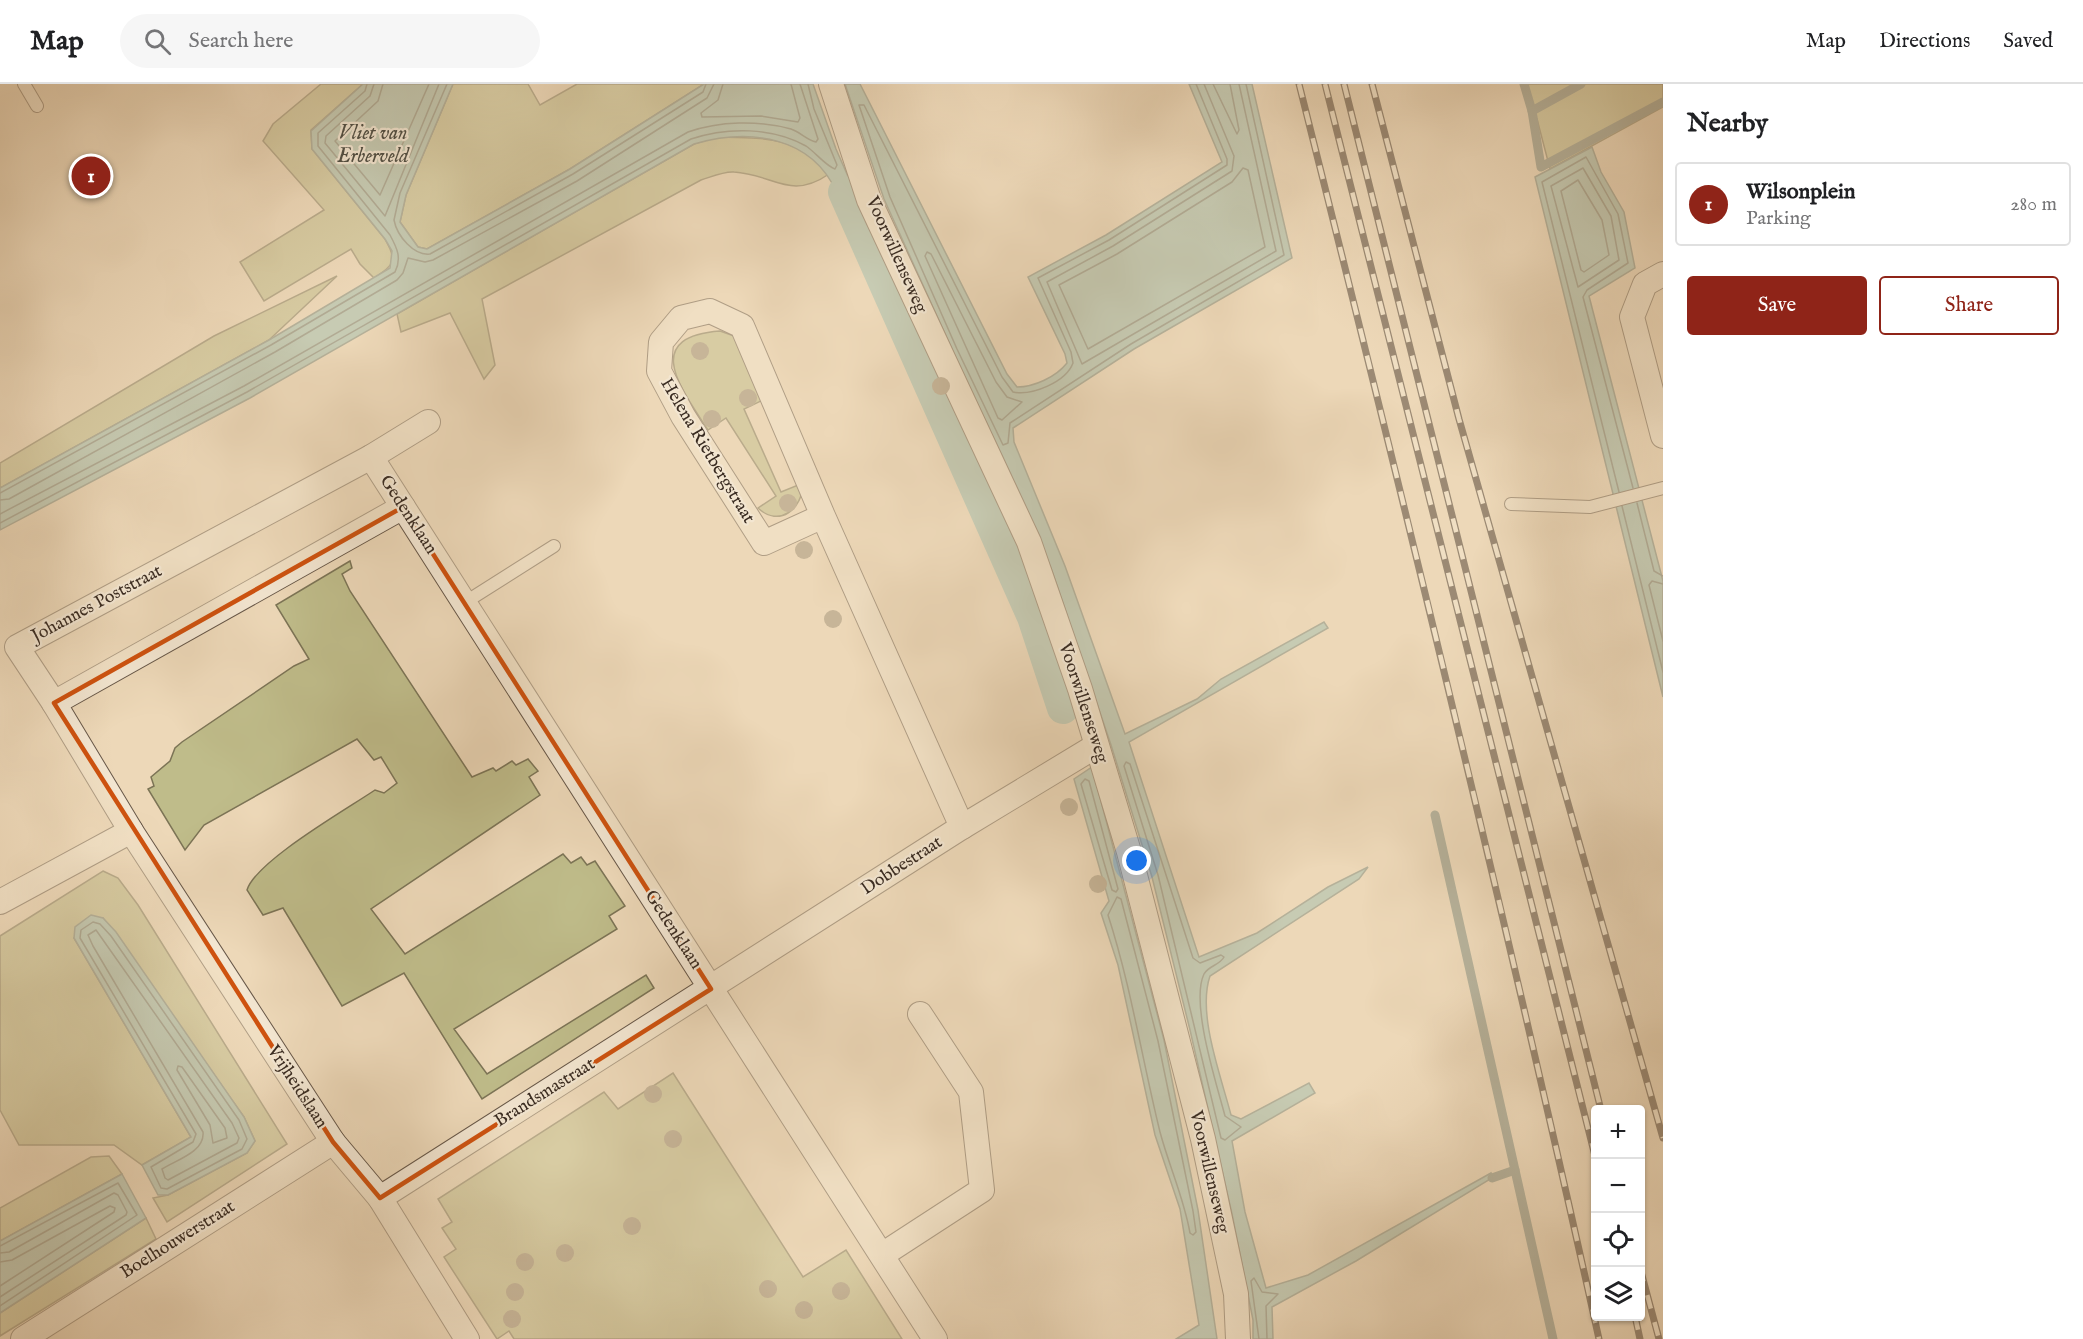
<!DOCTYPE html>
<html lang="en">
<head>
<meta charset="utf-8">
<style>
  :root { --surface:#fff; --page:#f6f6f6; --text:#202124; --muted:#757577; --line:#e0e0e0; --accent:#8f2418 }
  body { margin:0; font-family:"IM FELL English",serif; background:var(--page); color:var(--text) }
  .controls { position:absolute; right:18px; bottom:18px; display:grid; overflow:hidden; border-radius:6px; box-shadow:0 2px 4px #0004 }
  .controls button { width:54px; height:54px; display:grid; place-items:center; padding:0; border:0; border-bottom:2px solid var(--line); background:var(--surface); color:var(--text); font:30px sans-serif }
  .you { position:absolute; left:1137px; top:777px; width:21px; height:21px; margin:-15px; border:4px solid #fff; border-radius:50%; background:#1a73e8; box-shadow:0 0 0 9px #1a73e833 }
  .badge { display:grid; place-items:center; width:39px; height:39px; border-radius:50%; background:var(--accent); color:#fff; font-size:20px; font-weight:700 }
  .pin { position:absolute; translate:-50% -50%; border:3px solid #fff; box-shadow:0 2px 6px #0006 }
  .list { margin:0; padding:0; list-style:none }
  h2 { display:flex; justify-content:space-between; align-items:center; height:78px; margin:0; padding:0 24px; font-size:26px }
  h2 small { font-size:20px; font-weight:400; color:var(--muted) }
  .list li { display:grid; grid-template-columns:39px 1fr auto; gap:18px; align-items:center; box-sizing:border-box; height:84px; margin:0 12px 12px; padding:0 12px; border:2px solid var(--line); border-radius:6px }
  .list b { display:block; font-size:22px; white-space:nowrap }
  .list p { margin:0; font-size:20px; white-space:nowrap; color:var(--muted) }
  .list em { font-size:20px; font-style:normal; color:var(--muted) }
  .actions { display:flex; gap:12px; padding:18px 24px }
  .actions a { flex:1; padding:14px 0; border:2px solid var(--accent); border-radius:6px; text-align:center; font-size:21px; color:var(--accent) }
  .actions .main { background:var(--accent); color:#fff }
  .icon { flex:none; width:33px; height:33px; fill:none; stroke:currentColor; stroke-width:2; stroke-linecap:round; stroke-linejoin:round }
  .map { position:relative; flex:none; width:1663px; height:1255px; overflow:hidden }
  header { display:flex; align-items:center; gap:36px; box-sizing:border-box; height:84px; padding:0 30px; background:var(--surface); border-bottom:2px solid var(--line) }
  header strong { font-size:28px }
  nav { display:flex; gap:33px; margin-inline-start:auto; font-size:21px }
  .search { width:420px; height:54px; background:var(--page); display:flex; align-items:center; gap:15px; box-sizing:border-box; padding:0 21px; border-radius:33px; color:var(--muted); font-size:22px }
  main { display:flex }
  aside { flex:1; background:var(--surface) }
  .map>svg:first-child { display:block }
  .green { fill:#bfbc8a; stroke:#7c7456; stroke-width:1.5 }
  .water { fill:#99baad; stroke:#738175; stroke-width:1.5 }
  .lines { fill:none; stroke-linecap:round; stroke-linejoin:round }
  .shore { stroke:#6a7368; stroke-width:1.5 }
  .stream { stroke:#738175; stroke-width:9 }
  .canal { stroke:#99baad; stroke-width:32 }
  .lane-casing { stroke:#675748; stroke-width:14 }
  .street-casing { stroke:#675748; stroke-width:26 }
  .lane { stroke:#f3e6d1; stroke-width:12 }
  .street { stroke:#f3e6d1; stroke-width:24 }
  .rail-casing { stroke:#3a2c22; stroke-width:7 }
  .rail { stroke:#f3e6d1; stroke-width:4.5; stroke-dasharray:14; stroke-linecap:butt }
  .tree { fill:#998971 }
  .marked { fill:none; stroke:#ce520f; stroke-width:4.5; stroke-linejoin:round }
  .labels { text-anchor:middle; dominant-baseline:central; stroke-width:4.5; stroke-linejoin:round; paint-order:stroke }
  .street-label { font-size:18px; fill:#3a2c22; stroke:#f3e6d1 }
  .water-label { font-size:20px; font-style:italic; fill:#525045; stroke:#f3e6d1 }
</style>
</head>
<body>
<header>
<strong>Map</strong>
<div class="search"><svg class="icon" aria-label="search" viewBox="0 0 24 24"><circle cx="10" cy="10" r="6"/><path d="M15 15l6 6"/></svg>Search here</div>
<nav><a>Map</a><a>Directions</a><a>Saved</a></nav>
</header>
<main>
<div class="map">
<svg width="1663" height="1255" viewBox="0 0 1663 1255">
  <rect width="100%" height="100%" fill="#edd8b8"/>
  <filter id="stains"><feTurbulence type="fractalNoise" baseFrequency=".00333" numOctaves="4"/><feColorMatrix values="0 0 0 0 .2 0 0 0 0 .09 0 0 0 0 .02 0 0 0 .5 -.17"/></filter>
  <radialGradient id="worn" r=".72"><stop offset=".6" stop-color="#630" stop-opacity="0"/><stop offset="1" stop-color="#630" stop-opacity=".3"/></radialGradient>
  <g class="green">
    <path d="M321,0H363L311,46L312,65L385,155C398,177 394,181 374,194L360,180L351,165L264,217L240,178L324,126L263,57L273,40Z"/>
    <path d="M453,0H528L540,21L577,0H704L570,85L427,165L418,163L400,138L406,111Z"/>
    <path d="M1523,0H1663V23L1550,85L1537,35L1532,37Z"/>
    <path d="M716,53C765,54 794,51 829,90C790,117 773,90 734,88C724,87 711,93 701,96L482,215L495,281L484,295L450,229L401,248L397,230L694,60Z"/>
    <path d="M337,192L269,256L0,404V379L214,252Z"/>
    <path d="M720,247L737,253L765,315L744,325L781,408L803,399C803,425 779,444 758,424L776,412L726,334L708,346C683,307 639,253 720,247Z"/>
    <path d="M350,477L352,484L342,490L350,507L472,693L493,684L496,687L512,677L516,681L528,675L538,687L529,693L540,711L371,825L405,870L563,770L571,779L581,773L587,781L595,777L625,822L609,832L617,845L454,945L487,990L646,891L654,904L482,1015L404,889L342,922L283,824L263,831L247,806C256,777 347,725 375,706L384,709L397,699L381,673L374,676L357,655L204,741L185,766L148,705L154,702L151,693L170,677L175,664L182,658L294,582L309,575L276,521Z"/>
    <path d="M103,787L118,794L138,821L287,1060L167,1138L153,1114L168,1111L247,1069L255,1057L244,1033L103,834L74,854L191,1053L142,1081L114,1061H19L0,1026V852Z"/>
    <path d="M673,989L803,1193L846,1166L902,1255H514L509,1247L497,1255L444,1173L456,1165L442,1144L452,1138L438,1115L604,1008L618,1025Z"/>
    <path d="M109,1072L122,1090L0,1157V1124L91,1073Z"/>
    <path d="M146,1134L156,1155L0,1252V1229Z"/>
  </g>
  <g class="water">
    <path d="M363,0H453L406,111L400,138L418,163L427,165L570,85L704,0H813L836,65L854,106L837,109C812,52 750,44 694,60L250,314L0,446V404L269,256L390,184L392,167L385,155L312,65L311,47Z"/>
    <path d="M845,0H860L1007,290L1017,303C1034,303 1056,293 1067,279L1065,270L1028,193L1106,151L1222,78L1189,0H1252L1292,174L1134,265L1013,344L1014,358L1065,482L1125,650L1197,615L1221,595L1324,538L1328,544L1129,658L1199,873L1257,849L1328,803L1368,783L1359,795L1210,892C1197,930 1221,992 1231,1031L1241,1035L1309,999L1315,1009L1232,1057L1245,1128L1266,1204L1308,1191L1491,1089L1492,1094L1356,1177L1272,1223L1273,1255H1253V1236L1232,1130L1190,946L1152,793L1111,661L1051,484L884,115Z"/>
    <path d="M1592,63L1601,88L1624,128L1635,184L1589,212L1663,497V613L1535,93Z"/>
    <path d="M1092,683L1164,956L1198,1126L1217,1255H1176L1199,1241L1180,1125L1155,1051L1118,881L1101,829L1109,817L1074,695Z"/>
    <path d="M91,831L103,834L116,848L244,1033L255,1057L247,1069L168,1111H158L142,1081L191,1053L74,854L75,843Z"/>
    <path d="M122,1090L146,1134L0,1229V1157Z"/>
  </g>
  <g class="lines">
    <g class="shore">
      <path d="M374,0L370,12L326,52L325,59L385,132L439,0"/>
      <path d="M383,0L378,17L335,57L380,111L429,0"/>
      <path d="M447,0L400,109L394,136C397,152 414,172 430,170L573,90L703,8L706,0"/>
      <path d="M723,0L718,16L701,29L702,33L761,32L798,38L800,34L791,0"/>
      <path d="M1196,0L1227,75V81L1109,156L1038,194L1071,268L1073,279C1066,298 1032,312 1013,308L1002,293L864,21H859L890,113L957,265L1003,361L1008,359L1010,339L1131,260L1284,171L1246,0"/>
      <path d="M1204,0L1234,72L1232,87L1113,162L1047,198L1082,280L1276,167L1239,0"/>
      <path d="M1213,0L1237,50L1239,46L1230,0"/>
      <path d="M1243,84L1248,86L1265,163L1088,265L1059,201L1117,170L1232,98Z"/>
      <path d="M1583,84L1611,132L1619,176L1578,203L1551,102Z"/>
      <path d="M1578,96L1602,136L1609,171L1584,188L1581,186L1561,107Z"/>
      <path d="M927,168L931,170L996,298L1007,313L1022,318L1002,336L998,334L925,172Z"/>
      <path d="M1619,408L1542,98L1586,73L1618,130L1628,179L1587,206L1583,213L1633,404"/>
      <path d="M0,409L271,261L395,188C402,174 397,164 390,151L318,62V49L365,7L367,0"/>
      <path d="M0,416L9,415L275,268L397,196L403,189L408,174L425,178L433,176L577,97L707,14L714,0"/>
      <path d="M1637,419L1654,487L1663,492"/>
      <path d="M1622,422L1663,588"/>
      <path d="M0,430L244,302L688,48C719,37 759,36 791,45C800,48 807,56 816,58L818,55L800,0"/>
      <path d="M0,439L247,308L691,55C727,43 773,43 806,62C815,68 826,82 835,85L837,81L814,25L808,0"/>
      <path d="M1663,500L1652,497L1649,501L1663,557"/>
      <path d="M1126,678L1130,680L1193,874L1200,879L1221,871L1224,873C1220,881 1208,882 1204,890C1190,919 1217,1001 1225,1032L1241,1043L1225,1056L1221,1054L1158,791L1124,682Z"/>
      <path d="M1085,695L1089,697L1118,805L1116,808L1112,806L1081,700Z"/>
      <path d="M1117,813L1121,815L1158,957L1193,1127L1196,1148L1193,1151L1190,1149C1184,1114 1169,1082 1160,1048C1142,975 1131,902 1108,831Z"/>
      <path d="M93,838L100,840L111,852L239,1036L247,1055L242,1065L167,1105L161,1104L151,1083L193,1058L196,1050L80,854L81,846Z"/>
      <path d="M96,846L232,1039L239,1054L237,1059L168,1096L165,1094L162,1085C176,1076 205,1068 203,1048L93,862L88,851Z"/>
      <path d="M178,982L182,983L225,1044L227,1054L213,1059L210,1041L177,986Z"/>
      <path d="M0,1162L118,1099L137,1131L0,1222"/>
      <path d="M0,1169L9,1168L114,1109L118,1111L127,1128L126,1131L0,1213"/>
      <path d="M0,1178L12,1176L110,1122L115,1124L114,1128L0,1202"/>
      <path d="M1259,1255L1251,1197L1254,1194L1262,1208L1278,1210L1266,1222L1267,1255"/>
    </g>
    <g class="stream">
      <path d="M1524,0L1532,27"/>
      <path d="M1581,0L1532,27L1541,83L1663,18"/>
      <path d="M1435,731L1553,1255"/>
      <path d="M1492,1094L1515,1086"/>
    </g>
    <path class="canal" d="M844,108L1033,533L1063,624"/>
    <defs>
      <g id="lane">
        <path d="M24,0L37,22"/>
        <path d="M1511,420L1590,423L1663,404"/>
        <path d="M464,519L554,462"/>
      </g>
      <g id="street">
        <path d="M831,0L869,116L1029,458L1080,605L1129,768L1203,1055L1236,1210L1238,1255"/>
        <path d="M1663,190L1645,200L1632,233L1663,352"/>
        <path d="M371,373L935,1255"/>
        <path d="M403,423L54,619L17,563L371,373L428,338"/>
        <path d="M823,432L742,242L710,227L681,234L661,258L659,287L683,332L764,459L823,432L962,743"/>
        <path d="M54,619L131,747L333,1058L380,1114L467,1255"/>
        <path d="M0,818L131,747"/>
        <path d="M380,1114L962,743L1096,662"/>
        <path d="M882,1171L982,1106L971,1008L920,930"/>
        <path d="M23,1255L333,1058"/>
      </g>
    </defs>
    <use href="#lane" class="lane-casing"/>
    <use href="#street" class="street-casing"/>
    <use href="#lane" class="lane"/>
    <use href="#street" class="street"/>
    <defs>
      <g id="rail">
        <path d="M1299,0C1404,417 1506,835 1599,1255"/>
        <path d="M1325,0L1596,1076"/>
        <path d="M1344,0L1601,1026"/>
        <path d="M1372,0L1459,335L1663,1054"/>
        <path d="M1640,1184L1659,1255"/>
        <path d="M1635,1232L1640,1255"/>
      </g>
    </defs>
    <use href="#rail" class="rail-casing"/>
    <use href="#rail" class="rail"/>
  </g>
  <g class="tree">
    <circle cx="700" cy="267" r="9"/>
    <circle cx="941" cy="302" r="9"/>
    <circle cx="748" cy="314" r="9"/>
    <circle cx="712" cy="335" r="9"/>
    <circle cx="788" cy="419" r="9"/>
    <circle cx="804" cy="466" r="9"/>
    <circle cx="833" cy="535" r="9"/>
    <circle cx="1069" cy="723" r="9"/>
    <circle cx="1098" cy="800" r="9"/>
    <circle cx="653" cy="1010" r="9"/>
    <circle cx="673" cy="1055" r="9"/>
    <circle cx="632" cy="1142" r="9"/>
    <circle cx="565" cy="1169" r="9"/>
    <circle cx="525" cy="1178" r="9"/>
    <circle cx="768" cy="1205" r="9"/>
    <circle cx="841" cy="1207" r="9"/>
    <circle cx="515" cy="1208" r="9"/>
    <circle cx="804" cy="1226" r="9"/>
    <circle cx="512" cy="1235" r="9"/>
  </g>
  <path d="M0 0H1663V1255H0ZM403,423L711,905L380,1114L333,1058L54,619Z" fill="#edd8b8" fill-opacity=".55" fill-rule="evenodd"/>
  <path class="marked" d="M403,423L711,905L380,1114L333,1058L54,619Z"/>
  <g class="labels">
    <g class="street-label">
      <text transform="translate(896 171) rotate(66)">Voorwillenseweg</text>
      <text transform="translate(707 367) rotate(59)">Helena Rietbergstraat</text>
      <text transform="translate(408 431) rotate(57)">Gedenklaan</text>
      <text transform="translate(97 520) rotate(-28)">Johannes Poststraat</text>
      <text transform="translate(1083 619) rotate(72)">Voorwillenseweg</text>
      <text transform="translate(902 782) rotate(-33)">Dobbestraat</text>
      <text transform="translate(673 846) rotate(57)">Gedenklaan</text>
      <text transform="translate(297 1003) rotate(57)">Vrijheidslaan</text>
      <text transform="translate(545 1009) rotate(-32)">Brandsmastraat</text>
      <text transform="translate(1209 1088) rotate(77)">Voorwillenseweg</text>
      <text transform="translate(178 1156) rotate(-32)">Boelhouwerstraat</text>
    </g>
    <g class="water-label">
      <text x="373" y="49">Vliet van<tspan x="373" dy="23">Erberveld</tspan></text>
    </g>
  </g>
  <rect width="100%" height="100%" filter="url(#stains)"/>
  <rect width="100%" height="100%" fill="url(#worn)"/>
</svg>
<div class="controls">
<button>+</button>
<button>−</button>
<button><svg class="icon" aria-label="locate" viewBox="0 0 24 24"><circle cx="12" cy="12" r="6"/><path d="M12 2v4M12 18v4M2 12h4M18 12h4"/></svg></button>
<button><svg class="icon" aria-label="layers" viewBox="0 0 24 24"><path d="M12 4l9 5-9 5-9-5zM3 14l9 5 9-5"/></svg></button>
</div>
<div class="you"></div>
<div class="pin badge" style="left:91px;top:92px">1</div>
</div>
<aside>
<h2>Nearby<small></small></h2>
<ul class="list">
<li><span class="badge">1</span><div><b>Wilsonplein</b><p>Parking</p></div><em>280 m</em></li>
</ul>
<div class="actions"><a class="main">Save</a><a>Share</a></div>
</aside>
</main>
</body>
</html>
